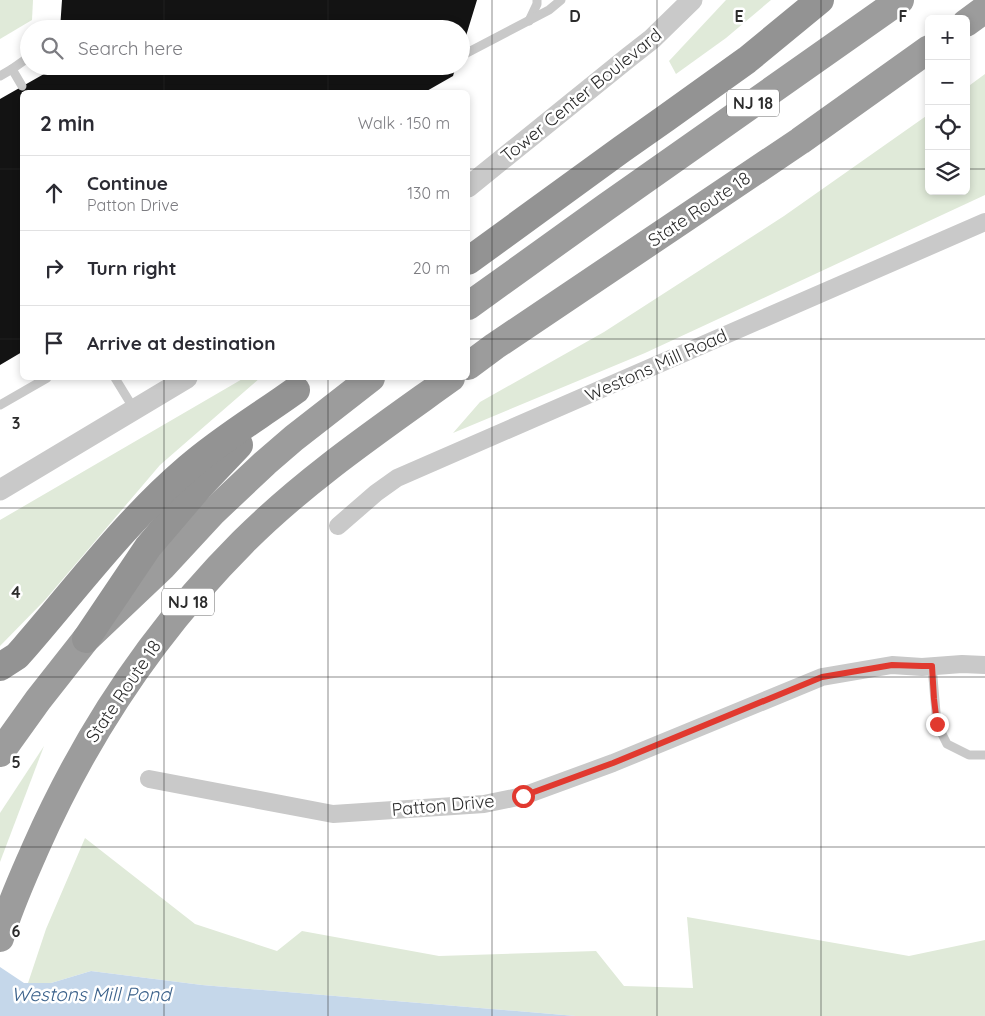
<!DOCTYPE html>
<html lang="en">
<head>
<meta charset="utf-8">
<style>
  :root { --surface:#fff; --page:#f7f7f7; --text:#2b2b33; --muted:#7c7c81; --line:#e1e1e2 }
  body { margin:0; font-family:Quicksand,sans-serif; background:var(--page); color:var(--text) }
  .controls { position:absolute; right:15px; top:15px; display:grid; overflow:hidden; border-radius:8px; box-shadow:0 2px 8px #0003 }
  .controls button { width:45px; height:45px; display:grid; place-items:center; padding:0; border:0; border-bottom:1px solid var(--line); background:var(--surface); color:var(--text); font:25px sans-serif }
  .stop { position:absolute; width:15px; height:15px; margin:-11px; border:4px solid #e1392f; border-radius:50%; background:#fff }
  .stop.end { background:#e1392f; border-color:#fff; box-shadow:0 1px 5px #0008 }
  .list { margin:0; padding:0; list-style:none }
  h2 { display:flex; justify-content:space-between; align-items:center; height:65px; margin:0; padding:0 20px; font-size:21px }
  h2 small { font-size:16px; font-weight:400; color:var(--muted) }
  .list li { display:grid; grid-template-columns:32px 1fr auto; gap:15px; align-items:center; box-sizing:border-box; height:75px; padding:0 20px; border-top:1px solid var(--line) }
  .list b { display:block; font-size:19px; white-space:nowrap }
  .list p { margin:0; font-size:16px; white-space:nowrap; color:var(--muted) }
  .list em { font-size:16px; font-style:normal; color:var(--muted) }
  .icon { flex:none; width:28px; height:28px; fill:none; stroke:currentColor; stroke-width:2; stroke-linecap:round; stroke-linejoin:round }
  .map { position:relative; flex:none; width:985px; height:1016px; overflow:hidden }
  .search { position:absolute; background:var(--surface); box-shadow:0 2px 8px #0003; left:20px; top:20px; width:450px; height:55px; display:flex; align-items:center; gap:12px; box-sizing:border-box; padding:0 18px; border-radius:28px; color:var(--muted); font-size:19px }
  .panel { position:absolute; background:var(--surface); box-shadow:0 2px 8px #0003; left:20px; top:90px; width:450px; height:290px; border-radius:8px }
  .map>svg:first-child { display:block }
  .green { fill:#e0ead9 }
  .water { fill:#c5d7ea }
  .building { fill:#131313 }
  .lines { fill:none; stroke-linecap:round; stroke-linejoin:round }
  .service { stroke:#c9c9c9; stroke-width:9 }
  .minor { stroke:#c9c9c9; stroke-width:18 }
  .tertiary { stroke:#c9c9c9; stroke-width:21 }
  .trunk { stroke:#9c9c9c; stroke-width:28 }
  .motorway { stroke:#939393; stroke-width:28 }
  .route { stroke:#e1392f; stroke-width:6 }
  .grid { fill:none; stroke:#2c2c2c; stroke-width:1; stroke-opacity:0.55 }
  .labels { text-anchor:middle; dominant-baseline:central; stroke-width:5; stroke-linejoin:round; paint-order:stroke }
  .shield { fill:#fff; stroke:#6b6b6b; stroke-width:1 }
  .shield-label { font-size:16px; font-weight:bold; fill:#2c2c2c }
  .street-label { font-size:18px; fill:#2c2c2c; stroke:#fff }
  .water-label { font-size:19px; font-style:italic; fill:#3c628b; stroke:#fff }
  .grid-label { font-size:16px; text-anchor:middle; font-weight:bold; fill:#2c2c2c; stroke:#fff; stroke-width:5; stroke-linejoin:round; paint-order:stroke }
</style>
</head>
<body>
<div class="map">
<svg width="985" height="1016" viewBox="0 0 985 1016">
  <rect width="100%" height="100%" fill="#fff"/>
  <g class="green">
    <path d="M0,0H33L32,20L0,39Z"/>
    <path d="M726,0H771L726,38L676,74L669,61Z"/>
    <path d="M985,74V195L645,353L453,433L480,402L604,332L784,216L929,114V191H966V88Z"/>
    <path d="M244,378H260L160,465L45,600L0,646V520Z"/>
    <path d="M44,746L0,862V813Z"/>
    <path d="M85,838L195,924L277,951L302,931L439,956L596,951L624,986L693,988L687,917L909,956L985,940V1016H576L202,985L91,971L51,983H28L46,929Z"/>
  </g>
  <path class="water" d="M0,967L24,983H51L91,971L202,985L576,1016H0Z"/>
  <g class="building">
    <path d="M62,0H477L462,49L461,29H60Z"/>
    <path d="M58,66H456L453,76L425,92H22V352L0,365V99Z"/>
  </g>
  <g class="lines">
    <g class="service">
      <path d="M529,21L537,4V0"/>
      <path d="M57,29L60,26"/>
      <path d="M461,56L549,10L561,0"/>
      <path d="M12,69L22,86"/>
      <path d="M0,76L12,69L29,57"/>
      <path d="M115,378L134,409"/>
      <path d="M0,405L47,378"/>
      <path d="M932,666L937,724L947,744L969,755H985"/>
    </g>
    <g class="minor">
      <path d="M338,526L376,493L397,478L985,222"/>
      <path d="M149,779L333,814L484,804L523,796L613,763L822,677L892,665L922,667L962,664L985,665"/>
    </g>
    <g class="tertiary">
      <path d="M468,187L629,57L652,39L692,0"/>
      <path d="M0,490L187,378"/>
    </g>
    <g class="trunk">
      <path d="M966,23L985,9"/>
      <path d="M468,306L606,207L900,0"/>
      <path d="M468,366L495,346L800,141L929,49"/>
      <path d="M0,753L38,700L86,639L163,566L213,512L265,463L294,438L371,378"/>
      <path d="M0,938C9,907 23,877 36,847C86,734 156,629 243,542C306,479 380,429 451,378"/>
    </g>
    <g class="motorway">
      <path d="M468,261L622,149L666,118L747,60L820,0"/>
      <path d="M86,639L148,547L200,486L239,445"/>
      <path d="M0,667L17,656L25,647C78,586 126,521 188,468C221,439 260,416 296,390"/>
    </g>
  </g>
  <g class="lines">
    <path class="route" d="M523,796L613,763L822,677L892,665L922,666H932L934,699L937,724"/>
  </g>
  <path class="grid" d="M164,0V29M328,0V29M492,0V1016M657,0V1016M821,0V1016M164,66V92M328,66V92M0,169H22M468,169H929M966,169H985M0,339H22M468,339H985M164,378V1016M328,378V1016M0,508H985M0,677H985M0,847H985"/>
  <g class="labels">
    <g class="shield">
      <rect x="727" y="89.5" width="52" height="27" rx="4"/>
      <rect x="162" y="588.5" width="52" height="27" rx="4"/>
    </g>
    <g class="shield-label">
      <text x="753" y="103">NJ 18</text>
      <text x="188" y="602">NJ 18</text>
    </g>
    <g class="street-label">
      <text transform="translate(581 95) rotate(-39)">Tower Center Boulevard</text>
      <text transform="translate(699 209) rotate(-34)">State Route 18</text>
      <text transform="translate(656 365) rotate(-24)">Westons Mill Road</text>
      <text transform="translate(123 691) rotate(-56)">State Route 18</text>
      <text transform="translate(443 805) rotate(-5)">Patton Drive</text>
    </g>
    <g class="water-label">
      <text x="91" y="994">Westons Mill Pond</text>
    </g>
  </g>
  <g class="grid-label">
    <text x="575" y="22">D</text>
    <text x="739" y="22">E</text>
    <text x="903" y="22">F</text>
    <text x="16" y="429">3</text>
    <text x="16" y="598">4</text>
    <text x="16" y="768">5</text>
    <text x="16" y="937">6</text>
  </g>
</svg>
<div class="controls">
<button>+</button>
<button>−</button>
<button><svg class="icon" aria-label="locate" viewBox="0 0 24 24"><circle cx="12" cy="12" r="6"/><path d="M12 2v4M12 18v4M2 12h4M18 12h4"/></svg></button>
<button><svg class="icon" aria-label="layers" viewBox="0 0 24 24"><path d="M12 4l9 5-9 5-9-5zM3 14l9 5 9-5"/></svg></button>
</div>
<div class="stop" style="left:523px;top:796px"></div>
<div class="stop end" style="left:937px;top:724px"></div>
<div class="search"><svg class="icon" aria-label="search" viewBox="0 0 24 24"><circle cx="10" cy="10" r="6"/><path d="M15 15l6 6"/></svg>Search here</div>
<section class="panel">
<h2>2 min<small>Walk · 150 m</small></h2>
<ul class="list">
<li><svg class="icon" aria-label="ahead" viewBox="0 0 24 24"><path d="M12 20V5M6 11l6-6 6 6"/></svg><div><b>Continue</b><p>Patton Drive</p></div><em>130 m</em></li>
<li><svg class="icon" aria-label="right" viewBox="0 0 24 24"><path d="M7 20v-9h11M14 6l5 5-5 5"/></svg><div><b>Turn right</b></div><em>20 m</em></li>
<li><svg class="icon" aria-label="arrive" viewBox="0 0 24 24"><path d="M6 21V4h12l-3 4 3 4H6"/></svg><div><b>Arrive at destination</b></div></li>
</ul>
</section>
</div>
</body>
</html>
